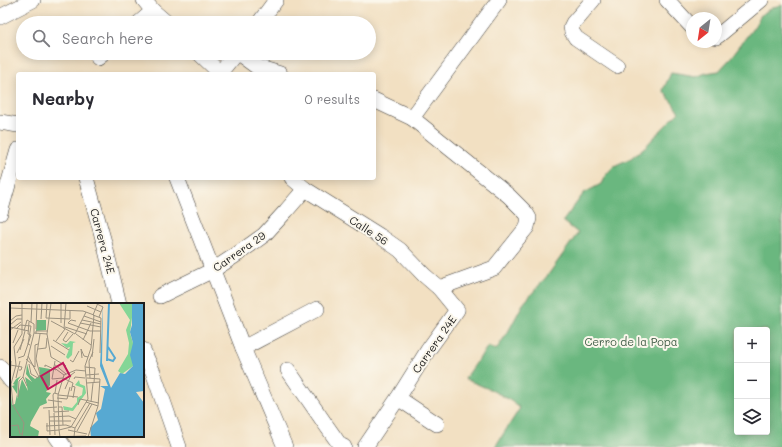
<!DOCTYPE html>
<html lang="en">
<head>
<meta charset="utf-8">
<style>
  :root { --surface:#fff; --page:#f2f2f3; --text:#2b2b33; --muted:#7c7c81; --line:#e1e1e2 }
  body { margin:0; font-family:Mali,sans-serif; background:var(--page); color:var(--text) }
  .controls { position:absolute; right:12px; bottom:12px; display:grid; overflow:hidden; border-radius:4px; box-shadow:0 2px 10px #0003 }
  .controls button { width:36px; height:36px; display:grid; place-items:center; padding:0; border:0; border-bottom:1px solid var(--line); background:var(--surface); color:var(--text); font:20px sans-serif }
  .compass { position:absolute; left:686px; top:12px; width:36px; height:36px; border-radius:50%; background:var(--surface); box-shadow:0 2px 10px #0003; rotate:210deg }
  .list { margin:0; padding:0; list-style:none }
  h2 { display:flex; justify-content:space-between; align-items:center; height:52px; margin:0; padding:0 16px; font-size:17px }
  h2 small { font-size:13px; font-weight:400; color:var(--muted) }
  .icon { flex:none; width:22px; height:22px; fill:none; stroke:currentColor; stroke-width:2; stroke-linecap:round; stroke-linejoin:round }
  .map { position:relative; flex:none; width:782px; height:447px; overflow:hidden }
  .search { position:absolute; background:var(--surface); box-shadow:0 2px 10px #0003; left:16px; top:16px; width:360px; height:44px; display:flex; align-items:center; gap:10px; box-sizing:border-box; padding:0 14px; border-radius:22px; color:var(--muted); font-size:15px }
  .panel { position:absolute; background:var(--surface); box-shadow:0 2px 10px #0003; left:16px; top:72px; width:360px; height:108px; border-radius:4px }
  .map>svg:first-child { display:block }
  .forest { fill:#6bb77f; stroke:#446a4e; fill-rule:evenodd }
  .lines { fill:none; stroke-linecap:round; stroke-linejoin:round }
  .minor-casing { stroke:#3c3935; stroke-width:16 }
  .minor { stroke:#fff; stroke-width:15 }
  .labels { text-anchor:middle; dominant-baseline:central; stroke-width:4; stroke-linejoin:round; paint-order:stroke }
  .street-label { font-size:11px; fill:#1c1c1c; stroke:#fbf7ec }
  .park-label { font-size:11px; fill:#405d47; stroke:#fbf7ec }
  .inset-river { fill:none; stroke:#57a9d2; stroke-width:2 }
  .inset-road { fill:none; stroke:#9c9280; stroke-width:1 }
  .view { fill:#c2185b; fill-opacity:0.15; stroke:#c2185b; stroke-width:2 }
  .inset-edge { fill:none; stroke:#1c1c1c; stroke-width:2 }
</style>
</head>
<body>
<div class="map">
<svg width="782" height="447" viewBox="0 0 782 447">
  <rect width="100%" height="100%" fill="#fbf7ec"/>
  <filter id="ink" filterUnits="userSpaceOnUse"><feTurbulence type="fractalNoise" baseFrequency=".025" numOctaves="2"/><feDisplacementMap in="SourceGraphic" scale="8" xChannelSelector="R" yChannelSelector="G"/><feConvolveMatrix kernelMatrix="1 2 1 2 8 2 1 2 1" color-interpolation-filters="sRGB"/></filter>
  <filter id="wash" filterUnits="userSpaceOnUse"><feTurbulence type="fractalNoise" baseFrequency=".012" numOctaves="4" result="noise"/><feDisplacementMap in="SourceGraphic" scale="16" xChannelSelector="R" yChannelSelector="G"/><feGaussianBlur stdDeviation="0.9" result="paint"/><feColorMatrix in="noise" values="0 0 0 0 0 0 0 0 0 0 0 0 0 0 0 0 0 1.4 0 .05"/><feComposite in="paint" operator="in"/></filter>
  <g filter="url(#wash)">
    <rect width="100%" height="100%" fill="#f2e0c2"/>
    <path class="forest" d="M782,5V447H495L520,408C504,394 484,387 465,379L488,346L496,350L508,332L523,304L548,275L578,233L563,221L584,193L601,184L605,176L614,166L631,158L646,146L665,126L679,112L663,90L671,73L696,77L706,73L719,71L728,61L754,27L761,15L773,7ZM737,330H767V432H737Z"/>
  </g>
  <g filter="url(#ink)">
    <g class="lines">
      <defs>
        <g id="minor">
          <path d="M144,0L153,11L167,23"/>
          <path d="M593,0L573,23L571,27L572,32L576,38L617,66"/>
          <path d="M667,0L692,27"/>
          <path d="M0,17L33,0"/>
          <path d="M139,23L153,11"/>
          <path d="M259,23L276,0"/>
          <path d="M716,37L719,35L761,0"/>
          <path d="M199,53L220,73"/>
          <path d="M238,53L257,67L280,74"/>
          <path d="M98,58L104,53"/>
          <path d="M219,74L236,53"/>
          <path d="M412,118L499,0"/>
          <path d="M0,122L18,125"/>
          <path d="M86,178L104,242L119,304"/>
          <path d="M177,178L243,348L285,447"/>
          <path d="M292,178L305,189L380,236L400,250L424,275L439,288"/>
          <path d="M0,213L18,150"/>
          <path d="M160,296L213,270L236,255L264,235L286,211L305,189"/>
          <path d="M243,348L317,309"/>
          <path d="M143,350L153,372L179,447"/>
          <path d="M0,367L11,381"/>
          <path d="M288,370L328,428L340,445L344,447"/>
          <path d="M398,398L437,424"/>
          <path d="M56,436L64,447"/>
          <path d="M365,447L398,398L428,350L457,310L439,288L494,268L527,227L529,218L526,213L509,196L412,118L374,100"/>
        </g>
      </defs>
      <use href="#minor" class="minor-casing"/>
      <use href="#minor" class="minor"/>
    </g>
  </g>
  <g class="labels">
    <g class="street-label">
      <text transform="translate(369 230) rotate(33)">Calle 56</text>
      <text transform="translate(103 241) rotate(75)">Carrera 24E</text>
      <text transform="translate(239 251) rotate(-35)">Carrera 29</text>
      <text transform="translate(434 344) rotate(-55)">Carrera 24E</text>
    </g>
    <g class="park-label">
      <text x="631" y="341">Cerro de la Popa</text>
    </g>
  </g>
  <g transform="translate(10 303)">
    <rect width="134" height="134" fill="#f2e0c2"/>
    <path d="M109,0H122L123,7L120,30L123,40V63L112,71L108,68L118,51L119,40L116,27L120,17ZM60,38L66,39L63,40L62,52L58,56L56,54L60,44L57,45L51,40L57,41ZM69,77L70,81L75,83L76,90L63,108L54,107L53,103L62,105L67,99V95L72,92L73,85L65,82Z" fill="#84d696"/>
    <path d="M27,17H36V27L26,28ZM17,61L20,72L25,76L30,72L29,64L40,66V82L36,89L41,90L36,96L37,100L30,103L21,119L20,123L29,128L28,134H0V83L2,102L5,101L7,91L2,83L5,82L3,81L6,76L11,73L8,77L7,96L12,76L18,88L15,74L22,79L16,71Z" fill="#6bb77f"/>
    <path d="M93,0L92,60L101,85L110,70L115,71L123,63L120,52L123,40L120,29L122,22V0H134V88L126,89L134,100V134H81L80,125L88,117L86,110L91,106L95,86L90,83H98L90,63Z" fill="#57a9d2"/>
    <path class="inset-river" d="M97,56L103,58L105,55L98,44M97,58L99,0"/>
    <path class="inset-road" d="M37,0L36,15L60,16V7M41,0L37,31L41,54L56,63M51,0V20M85,0L93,4L89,14M88,0L83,12L91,15L90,50M77,3L91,9M0,5L73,8L84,12L81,45L75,63L78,96L61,124L49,127L50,134M74,13L91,19M31,16L32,0M72,17L91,21M0,18L6,13L12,12M41,18L65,31L76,9M66,18L61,17L58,20L80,28H91M19,19L18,31L21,32M21,19L22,0M70,20L91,24M0,22L7,16H12M0,24L19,28M55,24L77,31M6,26L10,22L21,23L18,41L20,42M26,26L27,0M54,26L56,0M0,27L11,19M14,28L17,17L24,21V30L37,31M58,29L53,37L56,39L63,31M26,31V28H38M66,31L81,42M43,37L59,47M73,37L81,20M46,38L55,26M3,40L8,27M41,43L55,52M28,46L36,45L37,35M10,47L15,28M7,50L14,36M18,53L29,74M82,54L84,36M8,55L14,53L21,32M72,55L71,46L74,53L78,54M16,56L25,64V42L28,41M60,57L63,59L69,48M45,58L42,76L53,75M19,61L21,71L28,75L30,72L26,56L30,31M44,61L56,71M0,62L12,64L11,67H9M35,64V62L46,67M43,64L54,72M75,64L85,65L84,80M76,72L89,71M6,75L10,58M53,75L63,80L61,88M77,75L90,76L88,103L78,134M80,75L79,58L83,49M64,76L65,74L75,75M0,77L1,58M77,80L90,79M17,83L13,74L24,30M62,83L65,84L63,95M55,86L61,72L65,69M45,90L47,77M48,91L44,90L43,92L44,109L59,108M48,92L68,94M8,94L9,78L13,74M47,95L57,96L60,84M38,97L52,99M76,99L88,103M81,99L83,80M68,102L70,96L89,100M48,104H52L53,122M33,105L47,104M39,107L40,132M44,110L45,132M39,114L59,113L66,116M40,118H61M37,120V128L49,127L48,92L54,72L66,67L76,68M0,123L8,122L10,131H13M36,123L56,122L65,125M58,127L77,131M67,128L82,101M12,134L14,120L3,102L1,81L6,62L4,44L12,31V0M35,134L76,133M64,134L65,125L80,100"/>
    <path class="view" d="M53,60L60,73L38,86L31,73Z"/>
    <rect width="134" height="134" class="inset-edge"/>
  </g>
</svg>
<div class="controls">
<button>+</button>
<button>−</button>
<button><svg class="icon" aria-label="layers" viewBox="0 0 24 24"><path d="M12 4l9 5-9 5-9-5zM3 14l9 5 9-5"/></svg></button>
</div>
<svg class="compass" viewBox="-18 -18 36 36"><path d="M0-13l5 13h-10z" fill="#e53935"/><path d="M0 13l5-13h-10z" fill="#7c7c81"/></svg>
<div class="search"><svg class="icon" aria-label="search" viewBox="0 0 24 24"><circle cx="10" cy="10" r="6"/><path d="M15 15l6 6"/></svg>Search here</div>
<section class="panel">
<h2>Nearby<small>0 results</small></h2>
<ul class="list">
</ul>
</section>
</div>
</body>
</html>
